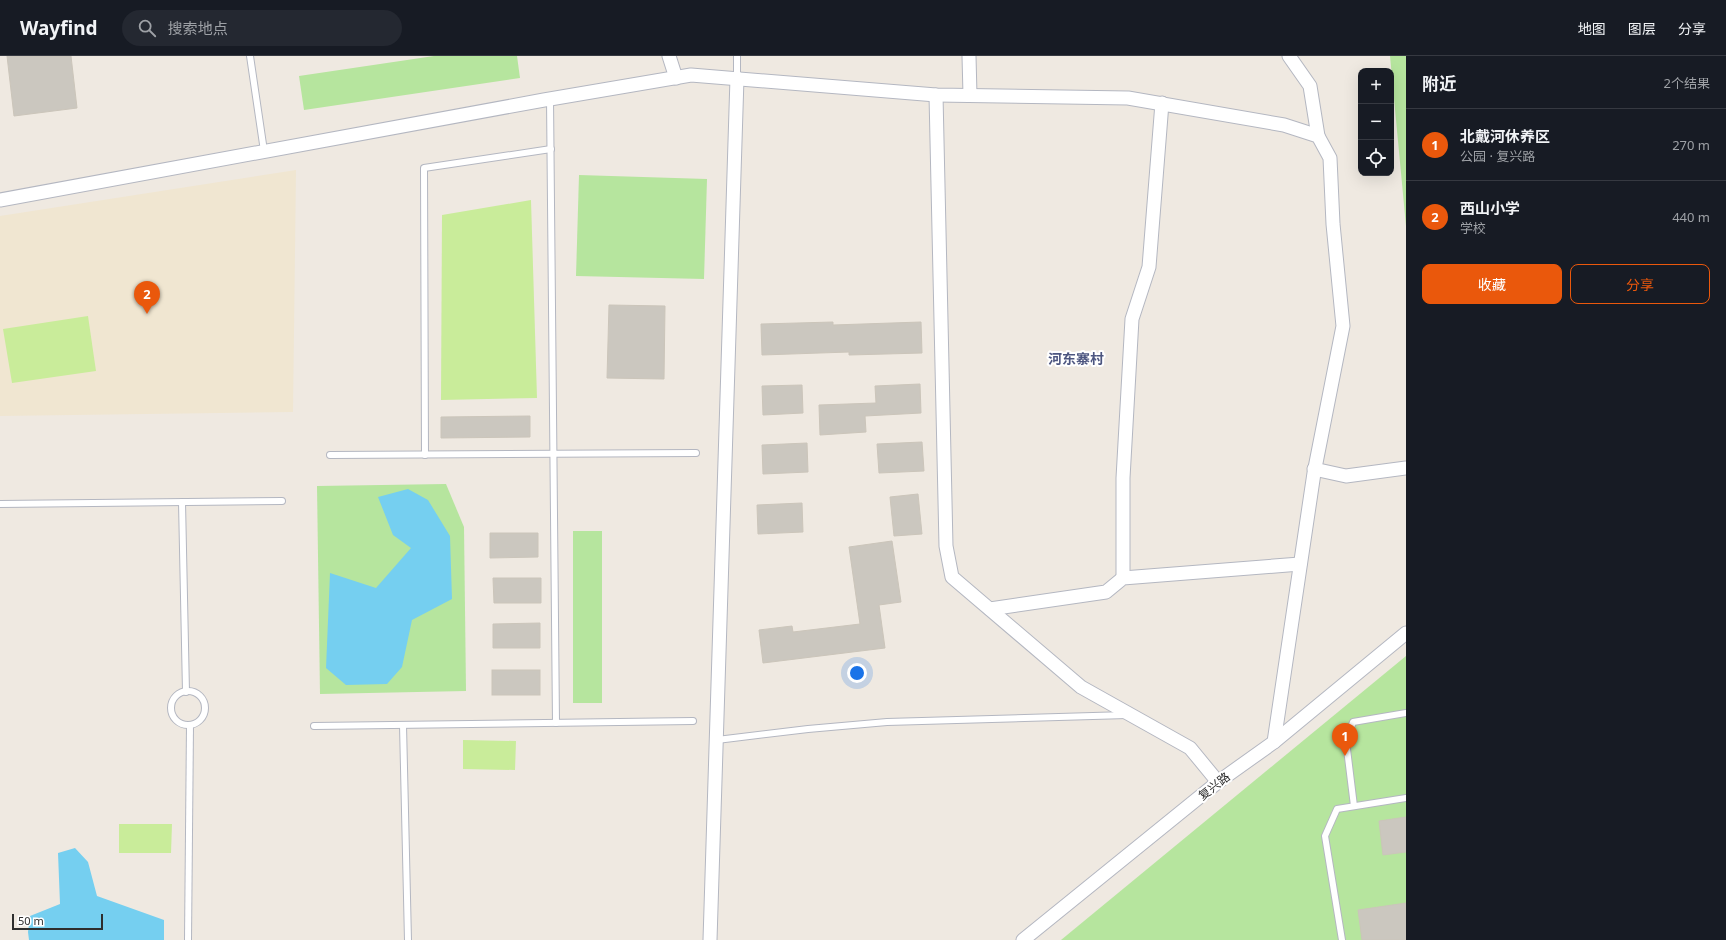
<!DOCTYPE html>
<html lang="zh">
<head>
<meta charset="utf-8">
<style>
  :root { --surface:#171b24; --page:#242831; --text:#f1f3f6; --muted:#9ea1a6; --line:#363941; --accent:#ea580c }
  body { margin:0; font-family:"Noto Sans","Noto Sans SC",sans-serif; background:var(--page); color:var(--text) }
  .controls { position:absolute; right:12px; top:12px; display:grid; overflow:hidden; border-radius:8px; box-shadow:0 4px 16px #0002 }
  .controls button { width:36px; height:36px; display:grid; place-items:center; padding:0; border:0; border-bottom:1px solid var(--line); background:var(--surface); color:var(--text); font:20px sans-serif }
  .scale { position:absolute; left:12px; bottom:10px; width:91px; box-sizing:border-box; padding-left:4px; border:2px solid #2e2e2e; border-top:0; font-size:11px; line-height:14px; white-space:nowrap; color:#2e2e2e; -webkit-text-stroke:3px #fff; paint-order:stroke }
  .you { position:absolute; left:857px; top:617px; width:14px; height:14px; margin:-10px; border:3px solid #fff; border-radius:50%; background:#1a73e8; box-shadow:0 0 0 6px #1a73e833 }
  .badge { display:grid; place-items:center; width:26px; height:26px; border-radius:50%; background:var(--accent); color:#fff; font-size:13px; font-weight:700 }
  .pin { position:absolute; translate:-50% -33px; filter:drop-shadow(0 1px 2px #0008) }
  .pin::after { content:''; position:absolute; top:21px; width:14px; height:12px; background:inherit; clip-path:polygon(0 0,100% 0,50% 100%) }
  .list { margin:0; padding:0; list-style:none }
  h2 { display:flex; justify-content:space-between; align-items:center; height:52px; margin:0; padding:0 16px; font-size:17px }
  h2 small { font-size:13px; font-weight:400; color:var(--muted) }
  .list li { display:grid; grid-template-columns:26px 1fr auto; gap:12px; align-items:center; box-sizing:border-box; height:72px; padding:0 16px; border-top:1px solid var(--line) }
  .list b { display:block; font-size:15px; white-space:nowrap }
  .list p { margin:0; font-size:13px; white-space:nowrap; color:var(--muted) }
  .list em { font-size:13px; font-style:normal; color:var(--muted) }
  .actions { display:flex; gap:8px; padding:12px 16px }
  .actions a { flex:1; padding:9px 0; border:1px solid var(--accent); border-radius:8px; text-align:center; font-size:14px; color:var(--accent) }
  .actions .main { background:var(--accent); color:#fff }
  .icon { flex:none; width:22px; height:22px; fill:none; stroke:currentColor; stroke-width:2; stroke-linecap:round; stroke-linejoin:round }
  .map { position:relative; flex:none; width:1406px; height:884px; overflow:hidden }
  header { display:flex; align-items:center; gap:24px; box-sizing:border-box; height:56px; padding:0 20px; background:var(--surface); border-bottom:1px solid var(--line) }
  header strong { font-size:19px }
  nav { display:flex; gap:22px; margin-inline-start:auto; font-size:14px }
  .search { width:280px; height:36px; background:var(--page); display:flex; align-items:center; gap:10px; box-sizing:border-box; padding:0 14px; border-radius:22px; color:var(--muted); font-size:15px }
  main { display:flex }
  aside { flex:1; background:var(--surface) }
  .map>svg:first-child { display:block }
  .education { fill:#f0e6d1 }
  .green { fill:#b6e59e }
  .pitch { fill:#c9ec9a }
  .water { fill:#75cff0 }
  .building { fill:#cbc7bf; stroke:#cbc5ba }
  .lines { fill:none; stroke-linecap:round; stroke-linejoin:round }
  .lane-casing { stroke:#b4b7c1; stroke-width:8 }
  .street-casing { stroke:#b4b7c1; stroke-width:15 }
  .lane { stroke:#fff; stroke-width:6 }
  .street { stroke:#fff; stroke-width:13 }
  .labels { text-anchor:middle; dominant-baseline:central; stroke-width:4; stroke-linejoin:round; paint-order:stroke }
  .street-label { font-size:12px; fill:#2e2e2e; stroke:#fff }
  .quarter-label { font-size:14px; font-weight:bold; fill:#4d5680; stroke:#fff }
</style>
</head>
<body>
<header>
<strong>Wayfind</strong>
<div class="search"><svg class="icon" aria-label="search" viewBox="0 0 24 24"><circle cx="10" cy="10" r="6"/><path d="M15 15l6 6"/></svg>搜索地点</div>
<nav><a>地图</a><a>图层</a><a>分享</a></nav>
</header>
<main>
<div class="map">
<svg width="1406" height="884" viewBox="0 0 1406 884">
  <rect width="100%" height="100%" fill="#efe9e1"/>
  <path class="education" d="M296,114L293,356L0,360V160Z"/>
  <g class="green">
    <path d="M434,0H517L520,22L304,54L299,20Z"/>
    <path d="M1390,0H1406V170Z"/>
    <path d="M579,119L707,123L704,223L576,220Z"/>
    <path d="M446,428L464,471L466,635L320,638L317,430Z"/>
    <rect x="573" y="475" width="29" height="172"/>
    <path d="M1406,600V884H1061Z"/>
  </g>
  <g class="pitch">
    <path d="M531,144L537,342L441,344L442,159Z"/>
    <path d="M88,260L96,315L12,327L3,273Z"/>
    <path d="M463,684L516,685L515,714L463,713Z"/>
    <path d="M119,768H172L171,797H119Z"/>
  </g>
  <g class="water">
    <path d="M408,433L428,444L450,480L452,543L412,564L402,611L387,628L346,629L326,612L330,517L376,532L411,492L393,479L378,441Z"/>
    <path d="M75,792L88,806L97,840L164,864V884H29L28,876L30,860L60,848L58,797Z"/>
  </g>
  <g class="building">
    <path d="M7,0H71L77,52L14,60Z"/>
    <path d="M609,249L665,250L664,323L607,322Z"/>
    <path d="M833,266V269L921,266L922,297L849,299V296L762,299L761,268Z"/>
    <path d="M920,328L921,357L865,360L866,376L820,379L819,349L876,347L875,330Z"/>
    <path d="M802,329L803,357L763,359L762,330Z"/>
    <path d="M530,360V381L441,382V361Z"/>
    <path d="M922,386L924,415L879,417L877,388Z"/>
    <path d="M807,387L808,416L763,418L762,389Z"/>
    <path d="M918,438L922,478L894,480L890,441Z"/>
    <path d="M802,447L803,476L758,478L757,449Z"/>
    <path d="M490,477H538V501L490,502Z"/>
    <path d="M892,485L901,546L879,549L885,592L763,607L759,574L792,570L793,576L860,568L849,491Z"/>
    <path d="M493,522H541V547H494Z"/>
    <path d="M540,567V592H493V568Z"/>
    <rect x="492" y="614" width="48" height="25"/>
    <path d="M1406,761V796L1383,799L1379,765Z"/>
    <path d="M1406,847V884H1362L1358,854Z"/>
  </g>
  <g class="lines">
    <defs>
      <g id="lane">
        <path d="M250,0L264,95"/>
        <path d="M737,22V0"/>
        <path d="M550,43L556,667"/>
        <path d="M330,399L696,397"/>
        <path d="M425,399L424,112L551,93"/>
        <path d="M182,446L186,636"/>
        <path d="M0,448L282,445"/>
        <circle cx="188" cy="652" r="17"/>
        <path d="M403,669L408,884"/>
        <path d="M314,670L693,665"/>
        <path d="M717,684L808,673L887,666L1127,659"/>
        <path d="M1354,750L1346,685L1353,666L1406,657"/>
        <path d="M188,884L190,669"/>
        <path d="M1342,884L1325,780L1337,753L1406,742"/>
      </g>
      <g id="street">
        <path d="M669,0L676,22"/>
        <path d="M969,0L970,39"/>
        <path d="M1289,0L1310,30L1318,80"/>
        <path d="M936,39L946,490L952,521L1081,631L1190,692L1218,726"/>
        <path d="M0,144L544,44L691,19L936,39L1128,42L1284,69L1318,80L1330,102L1333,168L1343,270L1314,417L1274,686"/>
        <path d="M1314,413L1346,420L1406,412"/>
        <path d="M1123,522V422L1132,263L1149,211L1162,47"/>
        <path d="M990,553L1106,536L1123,522L1300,508"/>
        <path d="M710,884C721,597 726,309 737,22"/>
        <path d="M1023,884L1218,726L1274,686L1406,577"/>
      </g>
    </defs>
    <use href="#lane" class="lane-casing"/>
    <use href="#street" class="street-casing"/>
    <use href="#lane" class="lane"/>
    <use href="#street" class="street"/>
  </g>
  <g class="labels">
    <g class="street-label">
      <text transform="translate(1214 730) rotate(-38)">复兴路</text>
    </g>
    <g class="quarter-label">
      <text x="1076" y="302">河东寨村</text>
    </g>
  </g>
</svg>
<div class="controls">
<button>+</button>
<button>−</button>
<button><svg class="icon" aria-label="locate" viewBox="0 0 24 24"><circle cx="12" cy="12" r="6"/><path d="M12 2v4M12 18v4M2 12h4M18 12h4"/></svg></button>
</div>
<div class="scale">50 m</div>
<div class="you"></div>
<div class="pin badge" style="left:1345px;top:700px">1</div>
<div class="pin badge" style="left:147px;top:258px">2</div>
</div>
<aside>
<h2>附近<small>2个结果</small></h2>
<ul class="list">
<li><span class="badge">1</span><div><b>北戴河休养区</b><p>公园 · 复兴路</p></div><em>270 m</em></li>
<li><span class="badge">2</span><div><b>西山小学</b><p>学校</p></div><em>440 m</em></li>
</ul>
<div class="actions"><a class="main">收藏</a><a>分享</a></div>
</aside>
</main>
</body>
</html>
